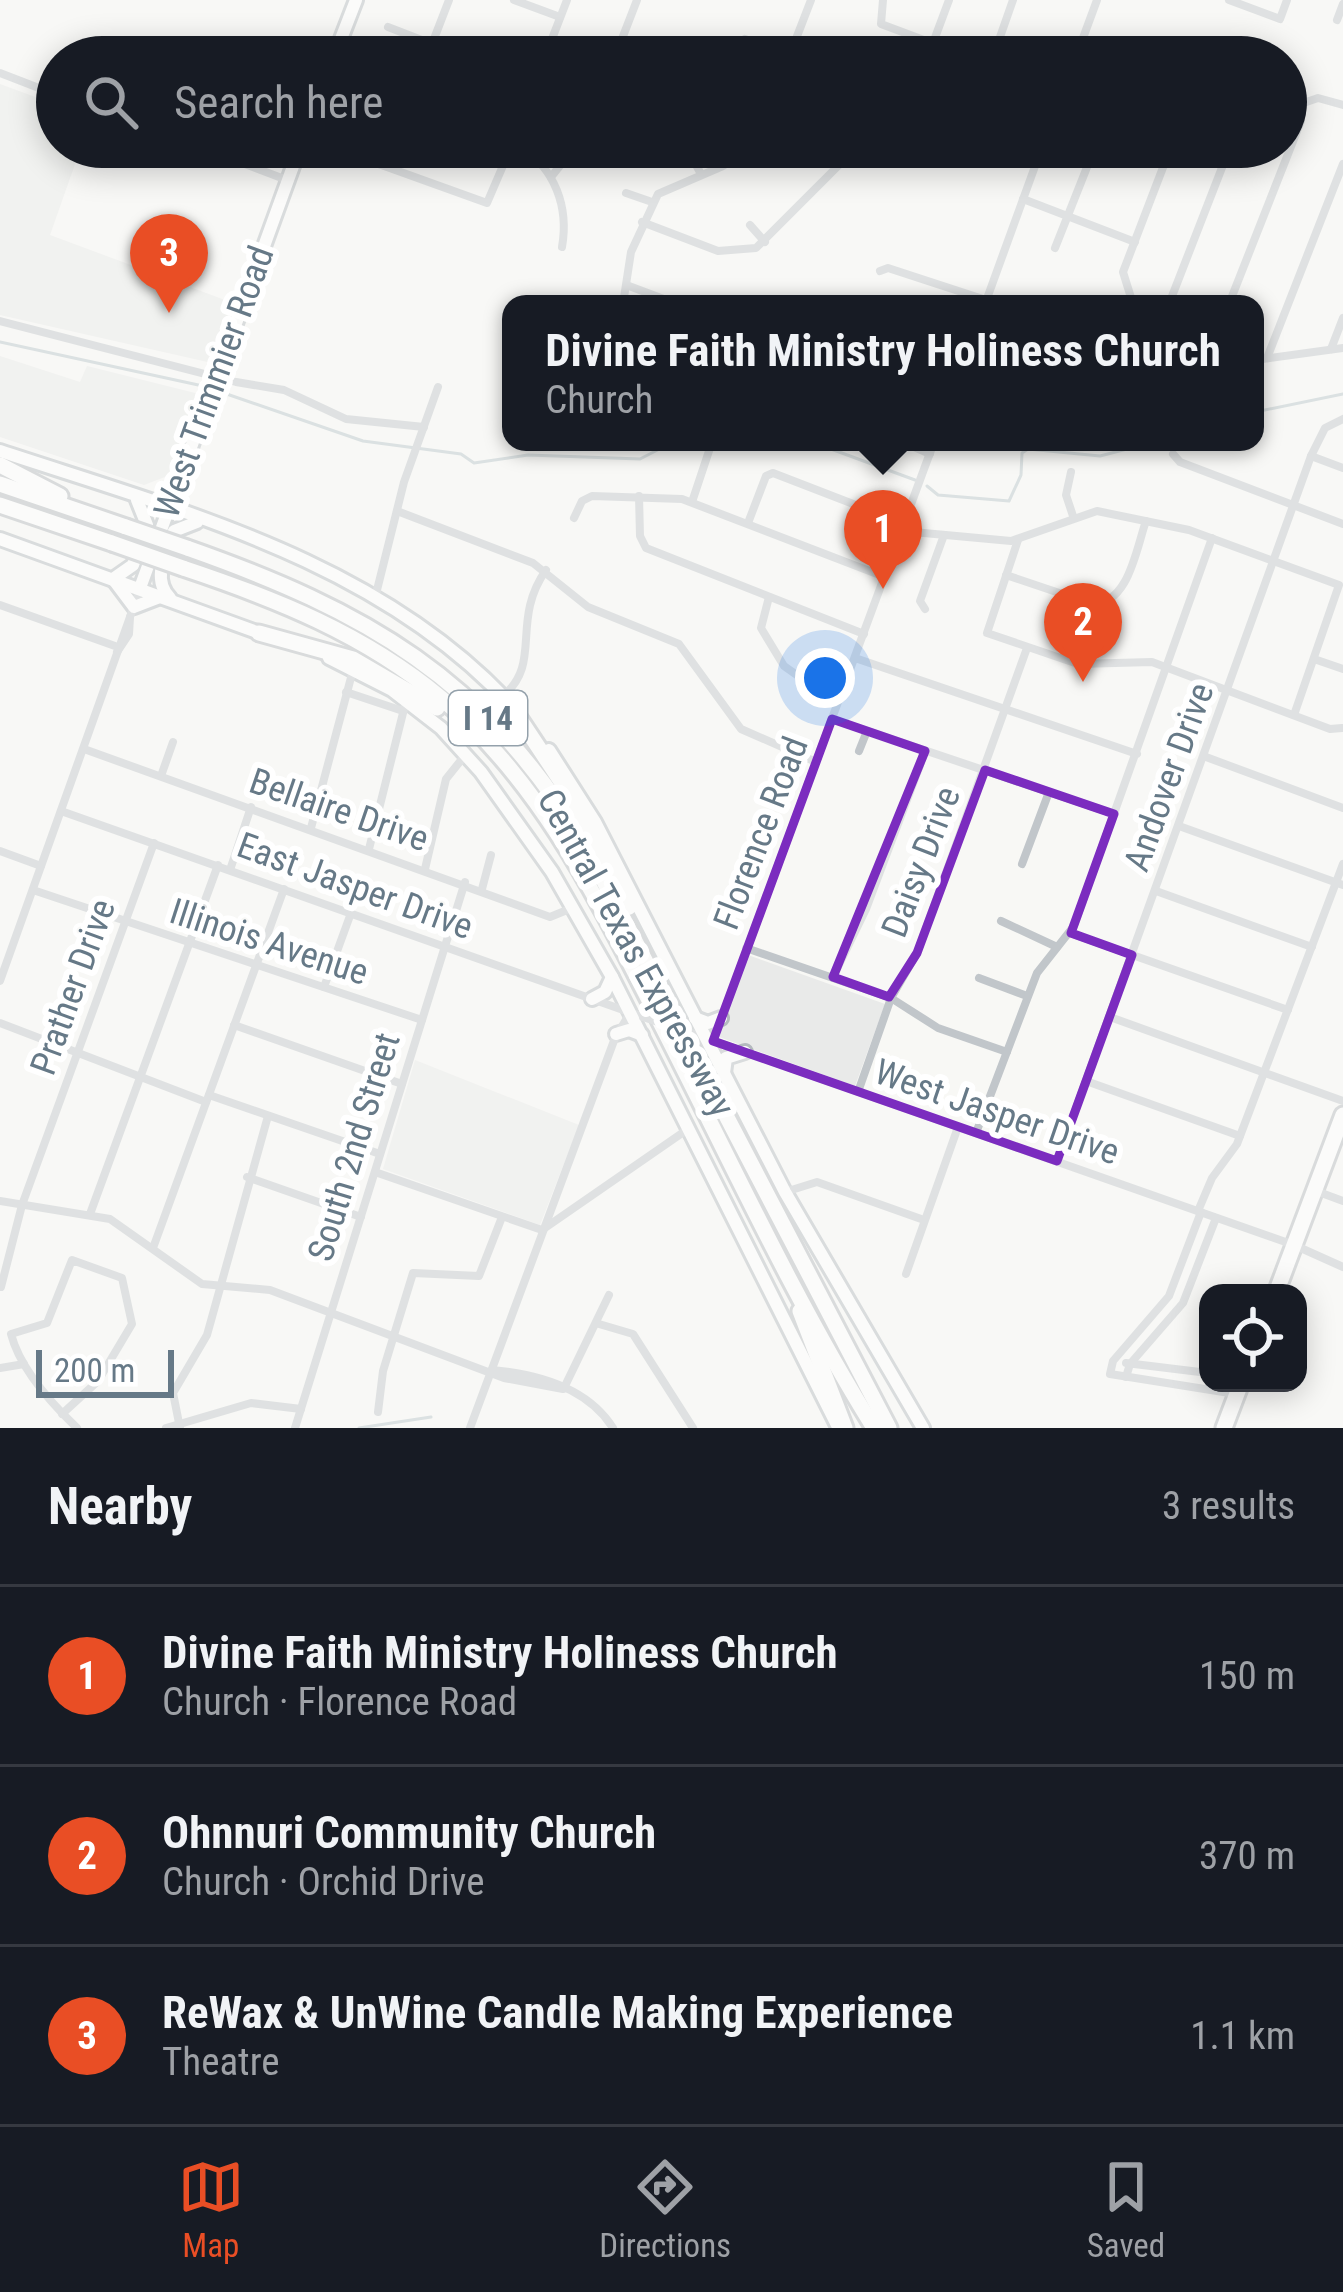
<!DOCTYPE html>
<html lang="en">
<head>
<meta charset="utf-8">
<style>
  :root { --surface:#171b24; --page:#242831; --text:#f1f3f6; --muted:#9ea1a6; --line:#363941; --accent:#e94e25 }
  body { margin:0; font-family:"Roboto Condensed",sans-serif; background:var(--page); color:var(--text) }
  .controls { position:absolute; right:36px; bottom:36px; display:grid; overflow:hidden; border-radius:24px; box-shadow:0 6px 30px #0003 }
  .controls button { width:108px; height:108px; display:grid; place-items:center; padding:0; border:0; border-bottom:3px solid var(--line); background:var(--surface); color:var(--text); font:60px sans-serif }
  .scale { position:absolute; left:36px; bottom:30px; width:138px; box-sizing:border-box; padding-left:12px; border:6px solid #667987; border-top:0; font-size:33px; line-height:42px; white-space:nowrap; color:#667987; -webkit-text-stroke:9px #fff; paint-order:stroke }
  .you { position:absolute; left:825px; top:678px; width:42px; height:42px; margin:-30px; border:9px solid #fff; border-radius:50%; background:#1a73e8; box-shadow:0 0 0 18px #1a73e833 }
  .badge { display:grid; place-items:center; width:78px; height:78px; border-radius:50%; background:var(--accent); color:#fff; font-size:39px; font-weight:700 }
  .pin { position:absolute; translate:-50% -99px; filter:drop-shadow(0 3px 6px #0008) }
  .pin::after { content:''; position:absolute; top:63px; width:42px; height:36px; background:inherit; clip-path:polygon(0 0,100% 0,50% 100%) }
  .popup { position:absolute; left:502px; top:295px; width:762px; height:156px; box-sizing:border-box; display:grid; place-content:center; border-radius:24px; background:var(--surface); filter:drop-shadow(0 3px 9px #0005); font-size:39px; white-space:nowrap; color:var(--muted) }
  .popup b { font-size:45px; color:var(--text) }
  .popup::after { content:''; position:absolute; left:50%; top:100%; margin-left:-24px; border:24px solid transparent; border-top-color:var(--surface) }
  .list { margin:0; padding:0; list-style:none }
  h2 { display:flex; justify-content:space-between; align-items:center; height:156px; margin:0; padding:0 48px; font-size:51px }
  h2 small { font-size:39px; font-weight:400; color:var(--muted) }
  .list li { display:grid; grid-template-columns:78px 1fr auto; gap:36px; align-items:center; box-sizing:border-box; height:180px; padding:0 48px; border-top:3px solid var(--line) }
  .list b { display:block; font-size:45px; white-space:nowrap }
  .list p { margin:0; font-size:39px; white-space:nowrap; color:var(--muted) }
  .list em { font-size:39px; font-style:normal; color:var(--muted) }
  .icon { flex:none; width:66px; height:66px; fill:none; stroke:currentColor; stroke-width:2; stroke-linecap:round; stroke-linejoin:round }
  .map { position:relative; flex:none; width:1343px; height:1428px; overflow:hidden }
  .search { position:absolute; background:var(--surface); box-shadow:0 6px 30px #0003; left:36px; right:36px; top:36px; height:132px; display:flex; align-items:center; gap:30px; box-sizing:border-box; padding:0 42px; border-radius:66px; color:var(--muted); font-size:45px }
  .sheet { height:696px; background:var(--surface) }
  nav { display:flex; justify-content:space-around; align-items:center; box-sizing:border-box; height:168px; border-top:3px solid var(--line); background:var(--surface); font-size:33px; color:var(--muted) }
  nav a { display:grid; justify-items:center; gap:6px }
  nav .on { color:var(--accent) }
  .map>svg:first-child { display:block }
  .built { fill:#e9eae9 }
  .lines { fill:none; stroke-linecap:round; stroke-linejoin:round }
  .stream { stroke:#b8c5c9; stroke-width:3 }
  .major-casing { stroke:#b4babe; stroke-width:18 }
  .highway-casing { stroke:#b4b9bc; stroke-width:21 }
  .minor { stroke:#c1c6ca; stroke-width:8 }
  .major { stroke:#fff; stroke-width:12 }
  .highway { stroke:#fff; stroke-width:15 }
  .highway-bridge-casing { stroke:#b4b9bc; stroke-width:21; stroke-linecap:butt }
  .minor-bridge { stroke:#c1c6ca; stroke-width:8 }
  .highway-bridge { stroke:#fff; stroke-width:15 }
  .marked { fill:none; stroke:#7b2cbf; stroke-width:9; stroke-linejoin:round }
  .labels { text-anchor:middle; dominant-baseline:central; stroke-width:12; stroke-linejoin:round; paint-order:stroke }
  .shield { fill:#fff; stroke:#94a1ab; stroke-width:3 }
  .shield-label { font-size:33px; font-weight:bold; fill:#667987 }
  .street-label { font-size:36px; fill:#667987; stroke:#fff }
</style>
</head>
<body>
<div class="map">
<svg width="1343" height="1428" viewBox="0 0 1343 1428">
  <rect width="100%" height="100%" fill="#f8f8f5"/>
  <g class="built">
    <path d="M0,84L57,105V147H81L50,235L233,303L212,363L0,315Z"/>
    <path d="M0,356L80,382L87,366L199,394L170,475L144,485L0,437Z"/>
    <path d="M748,955L885,1004L855,1086L719,1037Z"/>
    <path d="M415,1060L579,1125L540,1225L383,1169Z"/>
  </g>
  <g class="lines">
    <g class="stream">
      <path d="M0,342L203,386"/>
      <path d="M218,391L363,441L461,454L474,463L528,455L640,459L673,442"/>
      <path d="M1255,412L1343,394"/>
      <path d="M812,442L915,480"/>
      <path d="M927,486L938,495L1009,501L1021,475L1022,453L1028,449L1100,456L1154,442"/>
      <path d="M359,1428L431,1417"/>
    </g>
    <defs>
      <g id="major">
        <path d="M334,57L356,0"/>
        <path d="M0,451C181,511 380,561 513,707"/>
        <path d="M137,500L147,525L133,565L113,579L134,607L160,597"/>
        <path d="M0,539L265,635"/>
        <path d="M140,588L300,147"/>
        <path d="M170,598C151,579 166,553 174,531L197,522"/>
        <path d="M329,658L392,690L441,728L481,772L552,872L612,977L838,1427"/>
        <path d="M549,750L595,822L785,1192L923,1428"/>
        <path d="M592,999L605,992L612,977"/>
        <path d="M695,1018L708,1023L721,1018"/>
        <path d="M616,1034L629,1030L642,1035"/>
        <path d="M724,1073L726,1058L745,1052"/>
      </g>
      <g id="highway">
        <path d="M0,465L60,496"/>
        <path d="M0,484L126,527"/>
        <path d="M0,505L112,543"/>
        <path d="M187,548C366,611 484,678 585,845L889,1428"/>
        <path d="M183,568C276,599 364,634 441,698C544,785 598,901 658,1018C728,1155 793,1298 874,1428"/>
        <path d="M259,633L353,659L437,708"/>
        <path d="M507,700L578,807L629,907"/>
        <path d="M1276,1293L1343,1115"/>
        <path d="M800,1311L845,1428"/>
        <path d="M1224,1428L1241,1383"/>
      </g>
    </defs>
    <use href="#major" class="major-casing"/>
    <use href="#highway" class="highway-casing"/>
    <g class="minor">
      <path d="M514,0L560,17"/>
      <path d="M883,0L881,24L969,57"/>
      <path d="M1229,0L1280,19L1287,0"/>
      <path d="M1337,20L1343,4"/>
      <path d="M388,27L432,44"/>
      <path d="M745,39L790,56"/>
      <path d="M621,43L658,57"/>
      <path d="M933,43L949,0"/>
      <path d="M128,57H139"/>
      <path d="M427,57L449,0"/>
      <path d="M545,57L567,0"/>
      <path d="M615,57L637,0"/>
      <path d="M789,57L811,0"/>
      <path d="M993,57L1013,0"/>
      <path d="M1076,57L1097,0"/>
      <path d="M0,73L57,95"/>
      <path d="M1286,109L1318,98L1343,105"/>
      <path d="M200,147L287,180"/>
      <path d="M345,147L348,153L487,203L511,147"/>
      <path d="M521,147C555,169 569,207 562,247"/>
      <path d="M686,147L701,174"/>
      <path d="M831,147L851,155"/>
      <path d="M551,177L575,147"/>
      <path d="M626,193L652,202"/>
      <path d="M1023,199L1135,242"/>
      <path d="M642,222L718,251L756,248L857,147"/>
      <path d="M750,225L765,242"/>
      <path d="M1055,248L1095,147"/>
      <path d="M880,271L888,268L986,300"/>
      <path d="M629,286L677,304"/>
      <path d="M623,304L631,252L658,194L723,166L749,147"/>
      <path d="M985,304L1042,147"/>
      <path d="M1133,304L1123,272L1167,157L1181,147"/>
      <path d="M1169,304L1230,147"/>
      <path d="M1229,304L1301,121V103"/>
      <path d="M0,321L236,382L284,390L346,419L424,427"/>
      <path d="M1331,349L1343,318"/>
      <path d="M1267,358L1343,164"/>
      <path d="M1255,360L1343,348"/>
      <path d="M903,442L930,454"/>
      <path d="M1173,454L1180,462L1343,524"/>
      <path d="M1311,456L1343,468"/>
      <path d="M1071,472L1066,495L1073,516"/>
      <path d="M639,496L640,536L646,548L864,634"/>
      <path d="M692,502L712,442"/>
      <path d="M397,511L533,563L588,607L679,644L741,729L816,762"/>
      <path d="M574,518L582,501L592,496L682,499L885,577"/>
      <path d="M748,523L766,476L773,473L905,524"/>
      <path d="M902,531L1011,541L1097,511L1189,530L1339,585L1294,715"/>
      <path d="M1018,540L987,633L1078,664L1152,662L1330,729L1342,728"/>
      <path d="M1006,575L1092,604C1129,604 1136,549 1146,521"/>
      <path d="M376,594L404,482L438,387"/>
      <path d="M769,597L761,628L784,666L801,678"/>
      <path d="M0,605L115,646"/>
      <path d="M925,609L920,601L944,535"/>
      <path d="M117,652L129,634L130,617"/>
      <path d="M855,658L1137,754"/>
      <path d="M1314,659L1343,669"/>
      <path d="M346,692L403,711"/>
      <path d="M503,696C543,663 510,621 546,570"/>
      <path d="M832,719L1114,814"/>
      <path d="M84,749L550,917L572,908"/>
      <path d="M859,751L867,731"/>
      <path d="M1206,757L1343,808"/>
      <path d="M161,776L173,742"/>
      <path d="M61,811L643,1017"/>
      <path d="M1179,826L1343,885"/>
      <path d="M311,828L353,670"/>
      <path d="M369,849L406,701"/>
      <path d="M0,851L41,866"/>
      <path d="M1022,864L1049,792"/>
      <path d="M425,869L446,779L466,754"/>
      <path d="M230,870L251,807"/>
      <path d="M482,889L491,855"/>
      <path d="M33,890L422,1020"/>
      <path d="M1156,891L1312,947"/>
      <path d="M1001,921L1057,947"/>
      <path d="M1070,933L1288,1010"/>
      <path d="M746,948L891,998L938,1028L1007,1052"/>
      <path d="M833,977L866,909L925,752"/>
      <path d="M979,978L1027,996"/>
      <path d="M0,981L140,589"/>
      <path d="M324,987L351,913"/>
      <path d="M1110,1017L1343,1101"/>
      <path d="M0,1023L206,1102"/>
      <path d="M234,1025L402,1084"/>
      <path d="M691,1033L1294,1245L1343,1267"/>
      <path d="M713,1041L934,442"/>
      <path d="M1086,1081L1240,1136"/>
      <path d="M858,1092L891,998L917,953L1027,648"/>
      <path d="M209,1095L380,1154"/>
      <path d="M976,1133L1037,973L1074,926L1212,538"/>
      <path d="M1057,1161L1311,456L1325,428L1343,419"/>
      <path d="M375,1172L542,1230L688,1129"/>
      <path d="M247,1177L361,1217"/>
      <path d="M1316,1191L1343,1201"/>
      <path d="M785,1192L817,1182L924,1220"/>
      <path d="M0,1201L110,1219L202,1284L270,1290L504,1378L563,1389"/>
      <path d="M1198,1211L1212,1178L1237,1144L1343,864"/>
      <path d="M1201,1212L1169,1296L1113,1361L1110,1374L1236,1394"/>
      <path d="M90,1214L218,865"/>
      <path d="M153,1248L284,889"/>
      <path d="M906,1274L958,1127"/>
      <path d="M1,1287L22,1205L154,843"/>
      <path d="M599,1324L633,1334L693,1428"/>
      <path d="M1126,1363L1208,1373"/>
      <path d="M0,1368L24,1364"/>
      <path d="M492,1370C537,1374 587,1387 613,1428"/>
      <path d="M1126,1377L1130,1364L1183,1303L1216,1218"/>
      <path d="M564,1388L609,1295"/>
      <path d="M378,1412L383,1371L413,1273L479,1276L502,1217"/>
      <path d="M62,1414L98,1381L132,1324L122,1278L72,1260L47,1323L11,1334C20,1369 51,1403 77,1428"/>
      <path d="M166,1428L251,1403L301,1409"/>
      <path d="M180,1428L173,1393L207,1335L268,1116"/>
      <path d="M295,1428L465,882"/>
      <path d="M470,1428L615,1038L630,1013"/>
    </g>
    <use href="#major" class="major"/>
    <use href="#highway" class="highway"/>
    <defs>
      <g id="highway-bridge">
        <path d="M126,527L187,548"/>
        <path d="M112,543L183,568"/>
      </g>
    </defs>
    <use href="#highway-bridge" class="highway-bridge-casing"/>
    <path class="minor-bridge" d="M643,1017L691,1033"/>
    <use href="#highway-bridge" class="highway-bridge"/>
  </g>
  <path d="M0 0H1343V1428H0ZM832,719L925,751L833,977L889,997L917,953L985,770L1114,814L1071,933L1132,955L1057,1161L713,1041Z" fill="#f8f8f5" fill-opacity=".55" fill-rule="evenodd"/>
  <path class="marked" d="M832,719L925,751L833,977L889,997L917,953L985,770L1114,814L1071,933L1132,955L1057,1161L713,1041Z"/>
  <g class="labels">
    <rect class="shield" x="449" y="691" width="78" height="54" rx="9"/>
    <g class="shield-label">
      <text x="488" y="718">I 14</text>
    </g>
    <g class="street-label">
      <text transform="translate(214 382) rotate(-70)">West Trimmier Road</text>
      <text transform="translate(1169 777) rotate(-70)">Andover Drive</text>
      <text transform="translate(339 810) rotate(19)">Bellaire Drive</text>
      <text transform="translate(761 833) rotate(-69)">Florence Road</text>
      <text transform="translate(921 862) rotate(-69)">Daisy Drive</text>
      <text transform="translate(355 886) rotate(20)">East Jasper Drive</text>
      <text transform="translate(269 942) rotate(18)">Illinois Avenue</text>
      <text transform="translate(636 953) rotate(61)">Central Texas Expressway</text>
      <text transform="translate(73 987) rotate(-70)">Prather Drive</text>
      <text transform="translate(997 1112) rotate(19)">West Jasper Drive</text>
      <text transform="translate(354 1147) rotate(-73)">South 2nd Street</text>
    </g>
  </g>
</svg>
<div class="controls">
<button><svg class="icon" aria-label="locate" viewBox="0 0 24 24"><circle cx="12" cy="12" r="6"/><path d="M12 2v4M12 18v4M2 12h4M18 12h4"/></svg></button>
</div>
<div class="scale">200 m</div>
<div class="you"></div>
<div class="pin badge" style="left:883px;top:589px">1</div>
<div class="popup"><b>Divine Faith Ministry Holiness Church</b>Church</div>
<div class="pin badge" style="left:1083px;top:682px">2</div>
<div class="pin badge" style="left:169px;top:313px">3</div>
<div class="search"><svg class="icon" aria-label="search" viewBox="0 0 24 24"><circle cx="10" cy="10" r="6"/><path d="M15 15l6 6"/></svg>Search here</div>
</div>
<section class="sheet">
<h2>Nearby<small>3 results</small></h2>
<ul class="list">
<li><span class="badge">1</span><div><b>Divine Faith Ministry Holiness Church</b><p>Church · Florence Road</p></div><em>150 m</em></li>
<li><span class="badge">2</span><div><b>Ohnnuri Community Church</b><p>Church · Orchid Drive</p></div><em>370 m</em></li>
<li><span class="badge">3</span><div><b>ReWax &amp; UnWine Candle Making Experience</b><p>Theatre</p></div><em>1.1 km</em></li>
</ul>
</section>
<nav>
<a class="on"><svg class="icon" aria-label="map" viewBox="0 0 24 24"><path d="M3 6l6-2 6 2 6-2v14l-6 2-6-2-6 2zM9 4v14M15 6v14"/></svg>Map</a>
<a><svg class="icon" aria-label="directions" viewBox="0 0 24 24"><path d="M12 3l9 9-9 9-9-9zM9 14v-3h6M13 9l2 2-2 2"/></svg>Directions</a>
<a><svg class="icon" aria-label="saved" viewBox="0 0 24 24"><path d="M7 4h10v16l-5-4-5 4z"/></svg>Saved</a>
</nav>
</body>
</html>
